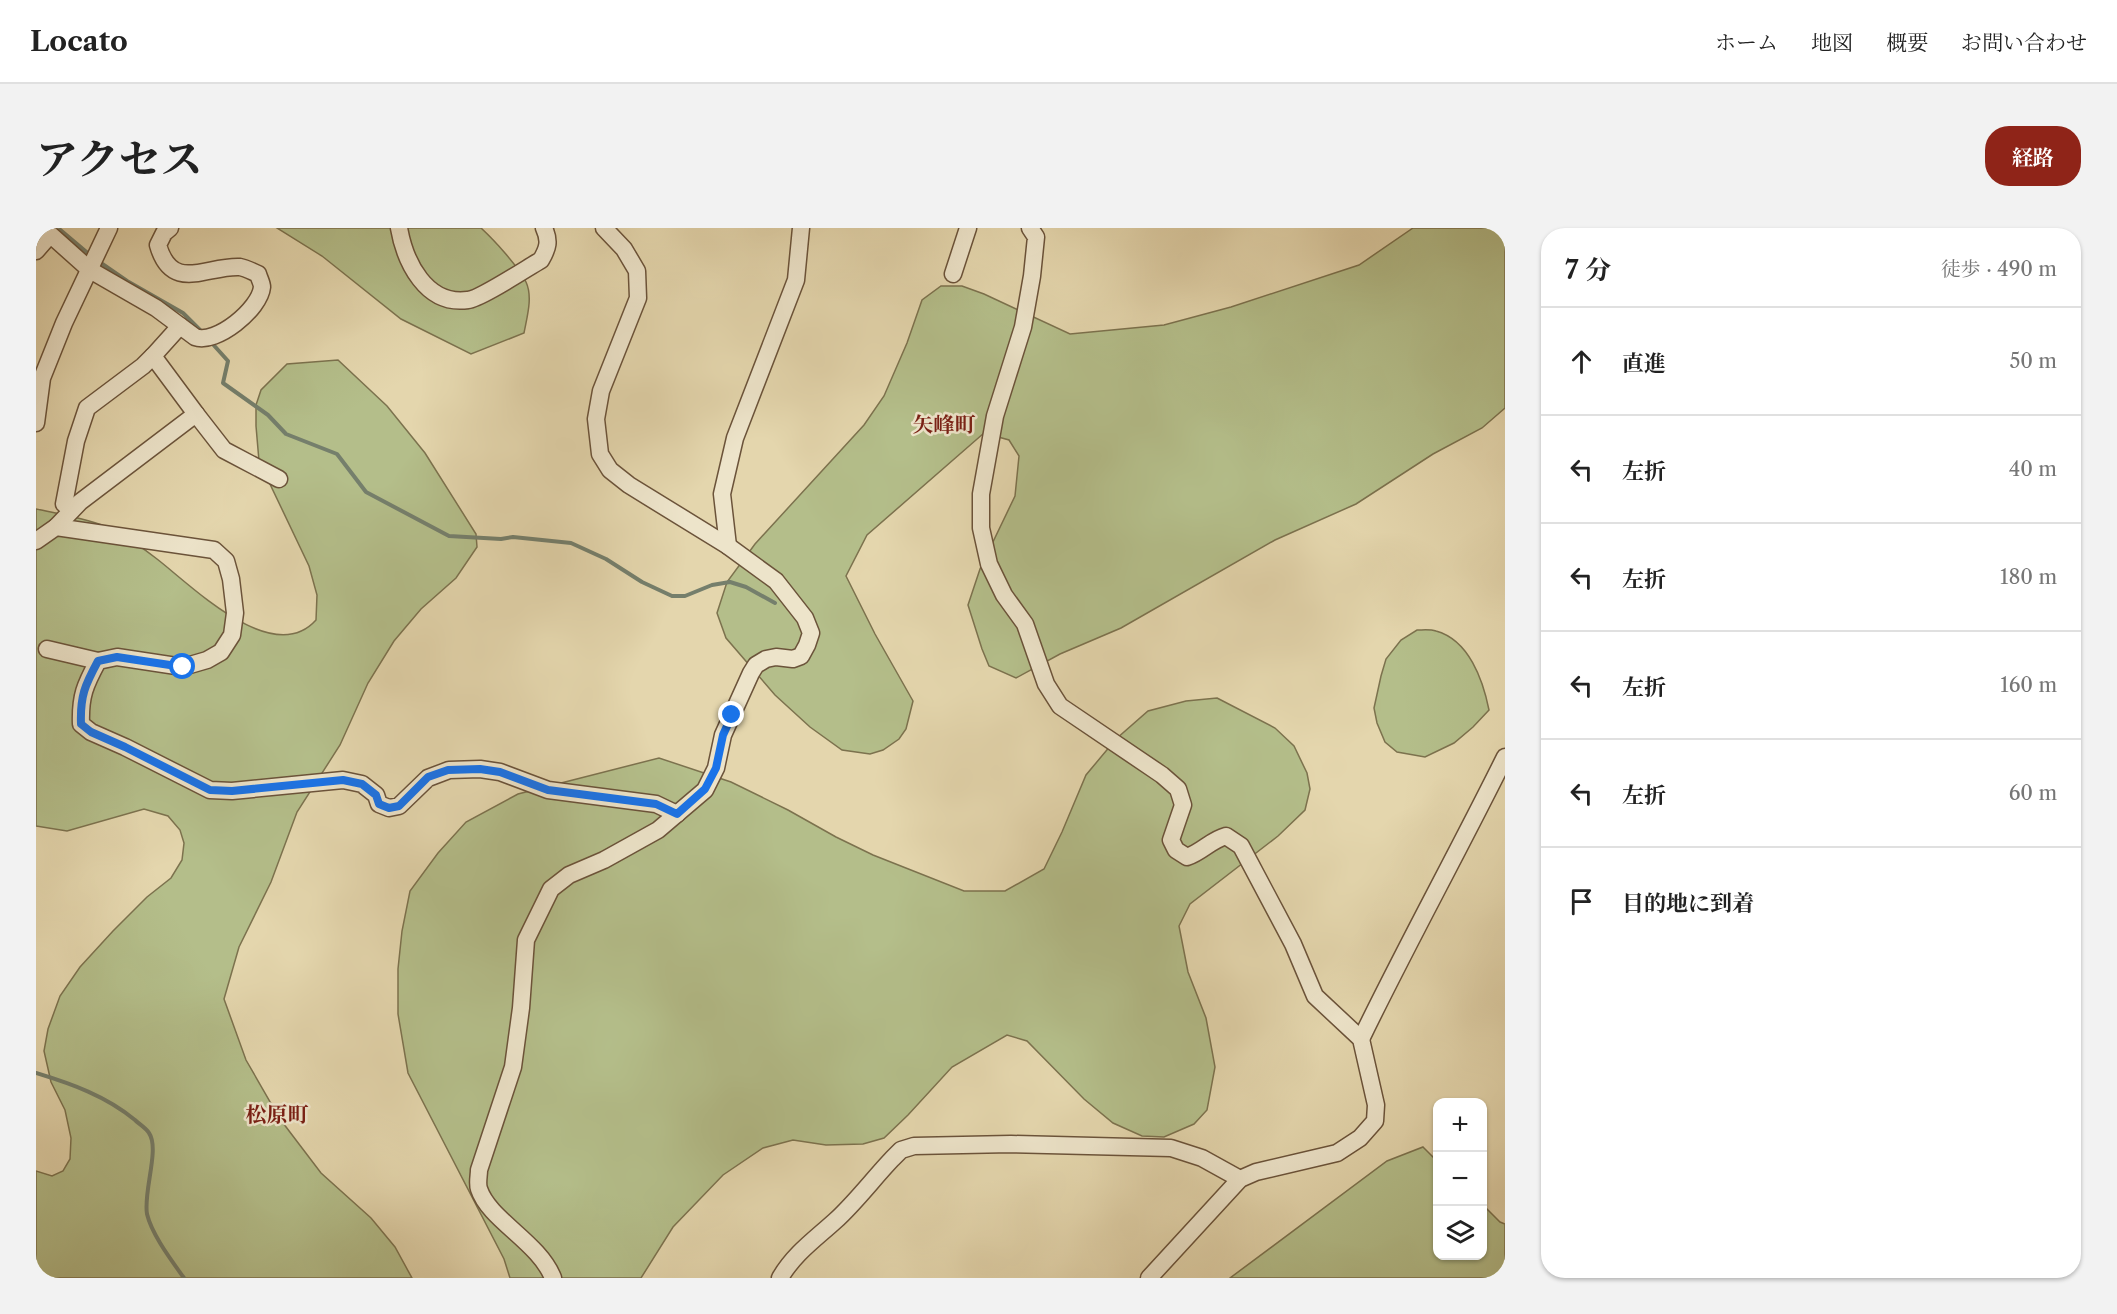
<!DOCTYPE html>
<html lang="ja">
<head>
<meta charset="utf-8">
<style>
  :root { --surface:#fff; --page:#f2f2f2; --text:#222; --muted:#767676; --line:#e0e0e0; --accent:#8f2418 }
  body { margin:0; font-family:"Libre Caslon Text","Noto Serif JP",serif; background:var(--page); color:var(--text) }
  .controls { position:absolute; right:18px; bottom:18px; display:grid; overflow:hidden; border-radius:12px; box-shadow:0 2px 4px #0004 }
  .controls button { width:54px; height:54px; display:grid; place-items:center; padding:0; border:0; border-bottom:2px solid var(--line); background:var(--surface); color:var(--text); font:30px sans-serif }
  .stop { position:absolute; width:18px; height:18px; margin:-14px; border:4px solid #1a73e8; border-radius:50%; background:#fff }
  .stop.end { background:#1a73e8; border-color:#fff; box-shadow:0 2px 6px #0008 }
  .list { margin:0; padding:0; list-style:none }
  h2 { display:flex; justify-content:space-between; align-items:center; height:78px; margin:0; padding:0 24px; font-size:26px }
  h2 small { font-size:20px; font-weight:400; color:var(--muted) }
  .list li { display:grid; grid-template-columns:39px 1fr auto; gap:18px; align-items:center; box-sizing:border-box; height:108px; padding:0 24px; border-top:2px solid var(--line) }
  .list b { display:block; font-size:22px; white-space:nowrap }
  .list em { font-size:20px; font-style:normal; color:var(--muted) }
  .icon { flex:none; width:33px; height:33px; fill:none; stroke:currentColor; stroke-width:2; stroke-linecap:round; stroke-linejoin:round }
  .map { position:relative; flex:none; width:1469px; height:1050px; overflow:hidden; border-radius:24px }
  header { display:flex; align-items:center; gap:36px; box-sizing:border-box; height:84px; padding:0 30px; background:var(--surface); border-bottom:2px solid var(--line) }
  header strong { font-size:28px }
  nav { display:flex; gap:33px; margin-inline-start:auto; font-size:21px }
  .intro { display:flex; align-items:center; justify-content:space-between; box-sizing:border-box; height:144px; padding:0 36px }
  h1 { margin:0; font-size:42px }
  .button { padding:15px 27px; border-radius:24px; background:var(--accent); color:#fff; font-size:21px; font-weight:700 }
  main { display:flex; gap:36px; padding:0 36px }
  aside { flex:1; background:var(--surface); border-radius:24px; box-shadow:0 2px 4px #0004 }
  .map>svg:first-child { display:block }
  .green { fill:#b4be8a; stroke:#7c724e; stroke-width:1.5 }
  .lines { fill:none; stroke-linecap:round; stroke-linejoin:round }
  .stream { stroke:#757f6c; stroke-width:4 }
  .minor-casing { stroke:#6b533a; stroke-width:19 }
  .minor { stroke:#ede4ca; stroke-width:16 }
  .route { stroke:#1a73e8; stroke-width:8 }
  .labels { text-anchor:middle; dominant-baseline:central; stroke-width:5; stroke-linejoin:round; paint-order:stroke }
  .quarter-label { font-size:21px; font-weight:bold; fill:#7a1f14; stroke:#ede4ca }
</style>
</head>
<body>
<header>
<strong>Locato</strong>
<nav><a>ホーム</a><a>地図</a><a>概要</a><a>お問い合わせ</a></nav>
</header>
<div class="intro"><h1>アクセス</h1><a class="button">経路</a></div>
<main>
<div class="map">
<svg width="1469" height="1050" viewBox="0 0 1469 1050">
  <rect width="100%" height="100%" fill="#e4d6ad"/>
  <filter id="stains"><feTurbulence type="fractalNoise" baseFrequency=".00333" numOctaves="4"/><feColorMatrix values="0 0 0 0 .2 0 0 0 0 .09 0 0 0 0 .02 0 0 0 .5 -.17"/></filter>
  <radialGradient id="worn" r=".72"><stop offset=".6" stop-color="#630" stop-opacity="0"/><stop offset="1" stop-color="#630" stop-opacity=".3"/></radialGradient>
  <g class="green">
    <path d="M241,0H445C458,12 482,38 490,54C497,69 491,89 488,105L435,126L365,91L286,28Z"/>
    <path d="M1377,0H1469V180L1446,200L1397,226L1320,276L1239,312L1085,400L1024,426L980,450L953,438L946,421L932,377L944,341L979,268L983,228L973,212L948,205L831,307L810,348L839,406L877,473L870,501L863,511L847,522L834,526L806,522L774,499L739,467L690,410L681,385L691,354L719,316L828,197L848,168L871,115L886,72L905,58H926L948,66L1034,106L1128,97L1195,79L1323,37Z"/>
    <path d="M302,132L351,178L389,225L440,306L441,319L420,350L385,381L358,413L332,455L304,517L261,584L235,654L203,719L188,771L210,832L244,891L285,945L335,990L359,1019L376,1050H0V943L16,948L27,943L34,931L35,910L29,882L15,854L8,823L12,801L24,768L44,739L77,703L111,669L135,650L146,632L148,615L144,602L132,588L108,581L31,603L0,598V281C19,285 59,292 75,301C91,309 107,320 121,331C156,358 237,440 280,392L281,367L273,338L223,233L220,198V177L225,162L251,136Z"/>
    <path d="M1381,402C1387,402 1394,401 1400,403C1433,412 1447,452 1453,482L1437,499L1418,515L1389,529L1361,524L1349,514L1341,495L1338,480L1345,448L1350,431L1365,412Z"/>
    <path d="M1181,470L1239,500L1258,518L1271,545L1274,561L1269,582L1242,608L1154,676L1143,698L1152,744L1170,790L1179,839L1171,882L1158,896L1128,909L1106,908L1077,895L1048,871L991,813L971,807L916,839L872,887L848,910L827,916L790,917L757,912L727,920L687,947L637,999L605,1050H474L468,1031L372,845L362,786V741L366,703L374,663L402,625L430,594L482,566L623,530L695,554L752,582L800,609L837,627L928,663H969L1008,641L1026,604L1050,547L1080,511L1112,483L1150,473Z"/>
    <path d="M1387,919L1401,933L1402,1028H1446L1447,977L1464,994L1469,996V1050H1194L1351,933Z"/>
  </g>
  <g class="lines">
    <g class="stream">
      <path d="M22,0L54,27"/>
      <path d="M62,33L91,53L147,85L167,105"/>
      <path d="M174,113L192,133L187,155L232,187L250,206L301,226L330,264L413,308L465,311L477,309L535,315L570,331L606,354L636,368H649L676,357L694,354L710,359L739,375"/>
      <path d="M0,845C36,856 70,868 99,892C103,896 110,900 113,905C124,921 107,964 111,986C116,1007 136,1033 148,1050"/>
    </g>
    <defs>
      <g id="minor">
        <path d="M7,0L54,42L120,80L159,109C180,117 224,81 226,59C226,55 223,50 222,46C217,44 210,40 204,39C171,37 136,66 122,17L128,5L134,0"/>
        <path d="M363,0C369,34 390,78 432,72C444,71 491,40 505,32C512,20 514,13 508,0"/>
        <path d="M994,0L1000,9L996,48L987,99L959,188L945,266V300L953,336L968,367L989,396L1010,456L1024,478L1126,547L1142,561L1147,577L1135,612L1140,622L1151,629C1166,624 1175,612 1190,608L1205,618L1257,716L1279,768L1325,811L1340,877L1339,893L1324,910L1301,925L1220,944L1204,951L1113,1050"/>
        <path d="M0,23L14,7"/>
        <path d="M917,46L932,0"/>
        <path d="M144,98L117,128L160,186"/>
        <path d="M0,195L6,150L28,95L73,0"/>
        <path d="M28,276L40,213L51,180L107,138L117,128"/>
        <path d="M20,299L44,274L160,186L188,222L243,251"/>
        <path d="M0,313L20,299L178,322L190,333L195,351L199,385L196,407L185,424L171,432L147,439L81,429L62,433C49,457 44,468 45,496L55,504L89,519L174,562L196,563L307,552L326,556L340,567L343,576L353,580L363,578L392,550L413,542L444,541L464,544L512,562L620,576L641,586"/>
        <path d="M692,318L686,266L699,210L760,52L765,0"/>
        <path d="M11,421L62,433"/>
        <path d="M1325,811C1371,716 1422,624 1469,529"/>
        <path d="M517,1050C503,1014 453,992 443,961C441,955 443,948 443,942L477,839L485,780L490,712L515,661L533,647L568,632L622,602L669,562L680,540L687,507L715,445L720,437L730,431L740,429L757,431L765,428L771,417L775,405L769,390L740,353L692,318L593,257L574,242L564,226L560,191L565,163L602,70L601,43L588,21L568,0"/>
        <path d="M744,1050C758,1026 778,1012 799,993C819,975 837,951 856,931L865,922L878,918L975,916L1135,920L1166,930L1204,951"/>
      </g>
    </defs>
    <use href="#minor" class="minor-casing"/>
    <use href="#minor" class="minor"/>
  </g>
  <g class="lines">
    <path class="route" d="M147,439L81,429L62,433C49,457 44,468 45,496L55,504L89,519L174,562L196,563L307,552L326,556L340,567L343,576L353,580L363,578L392,549L412,542L444,541L464,544L512,562L620,576L641,586L669,561L680,540L687,507L696,487"/>
  </g>
  <g class="labels">
    <g class="quarter-label">
      <text x="908" y="196">矢峰町</text>
      <text x="241" y="886">松原町</text>
    </g>
  </g>
  <rect width="100%" height="100%" filter="url(#stains)"/>
  <rect width="100%" height="100%" fill="url(#worn)"/>
</svg>
<div class="controls">
<button>+</button>
<button>−</button>
<button><svg class="icon" aria-label="layers" viewBox="0 0 24 24"><path d="M12 4l9 5-9 5-9-5zM3 14l9 5 9-5"/></svg></button>
</div>
<div class="stop" style="left:147px;top:439px"></div>
<div class="stop end" style="left:696px;top:487px"></div>
</div>
<aside>
<h2>7 分<small>徒歩 · 490 m</small></h2>
<ul class="list">
<li><svg class="icon" aria-label="ahead" viewBox="0 0 24 24"><path d="M12 20V5M6 11l6-6 6 6"/></svg><div><b>直進</b></div><em>50 m</em></li>
<li><svg class="icon" aria-label="left" viewBox="0 0 24 24"><path d="M17 20v-9H6M10 6l-5 5 5 5"/></svg><div><b>左折</b></div><em>40 m</em></li>
<li><svg class="icon" aria-label="left" viewBox="0 0 24 24"><path d="M17 20v-9H6M10 6l-5 5 5 5"/></svg><div><b>左折</b></div><em>180 m</em></li>
<li><svg class="icon" aria-label="left" viewBox="0 0 24 24"><path d="M17 20v-9H6M10 6l-5 5 5 5"/></svg><div><b>左折</b></div><em>160 m</em></li>
<li><svg class="icon" aria-label="left" viewBox="0 0 24 24"><path d="M17 20v-9H6M10 6l-5 5 5 5"/></svg><div><b>左折</b></div><em>60 m</em></li>
<li><svg class="icon" aria-label="arrive" viewBox="0 0 24 24"><path d="M6 21V4h12l-3 4 3 4H6"/></svg><div><b>目的地に到着</b></div></li>
</ul>
</aside>
</main>
</body>
</html>
